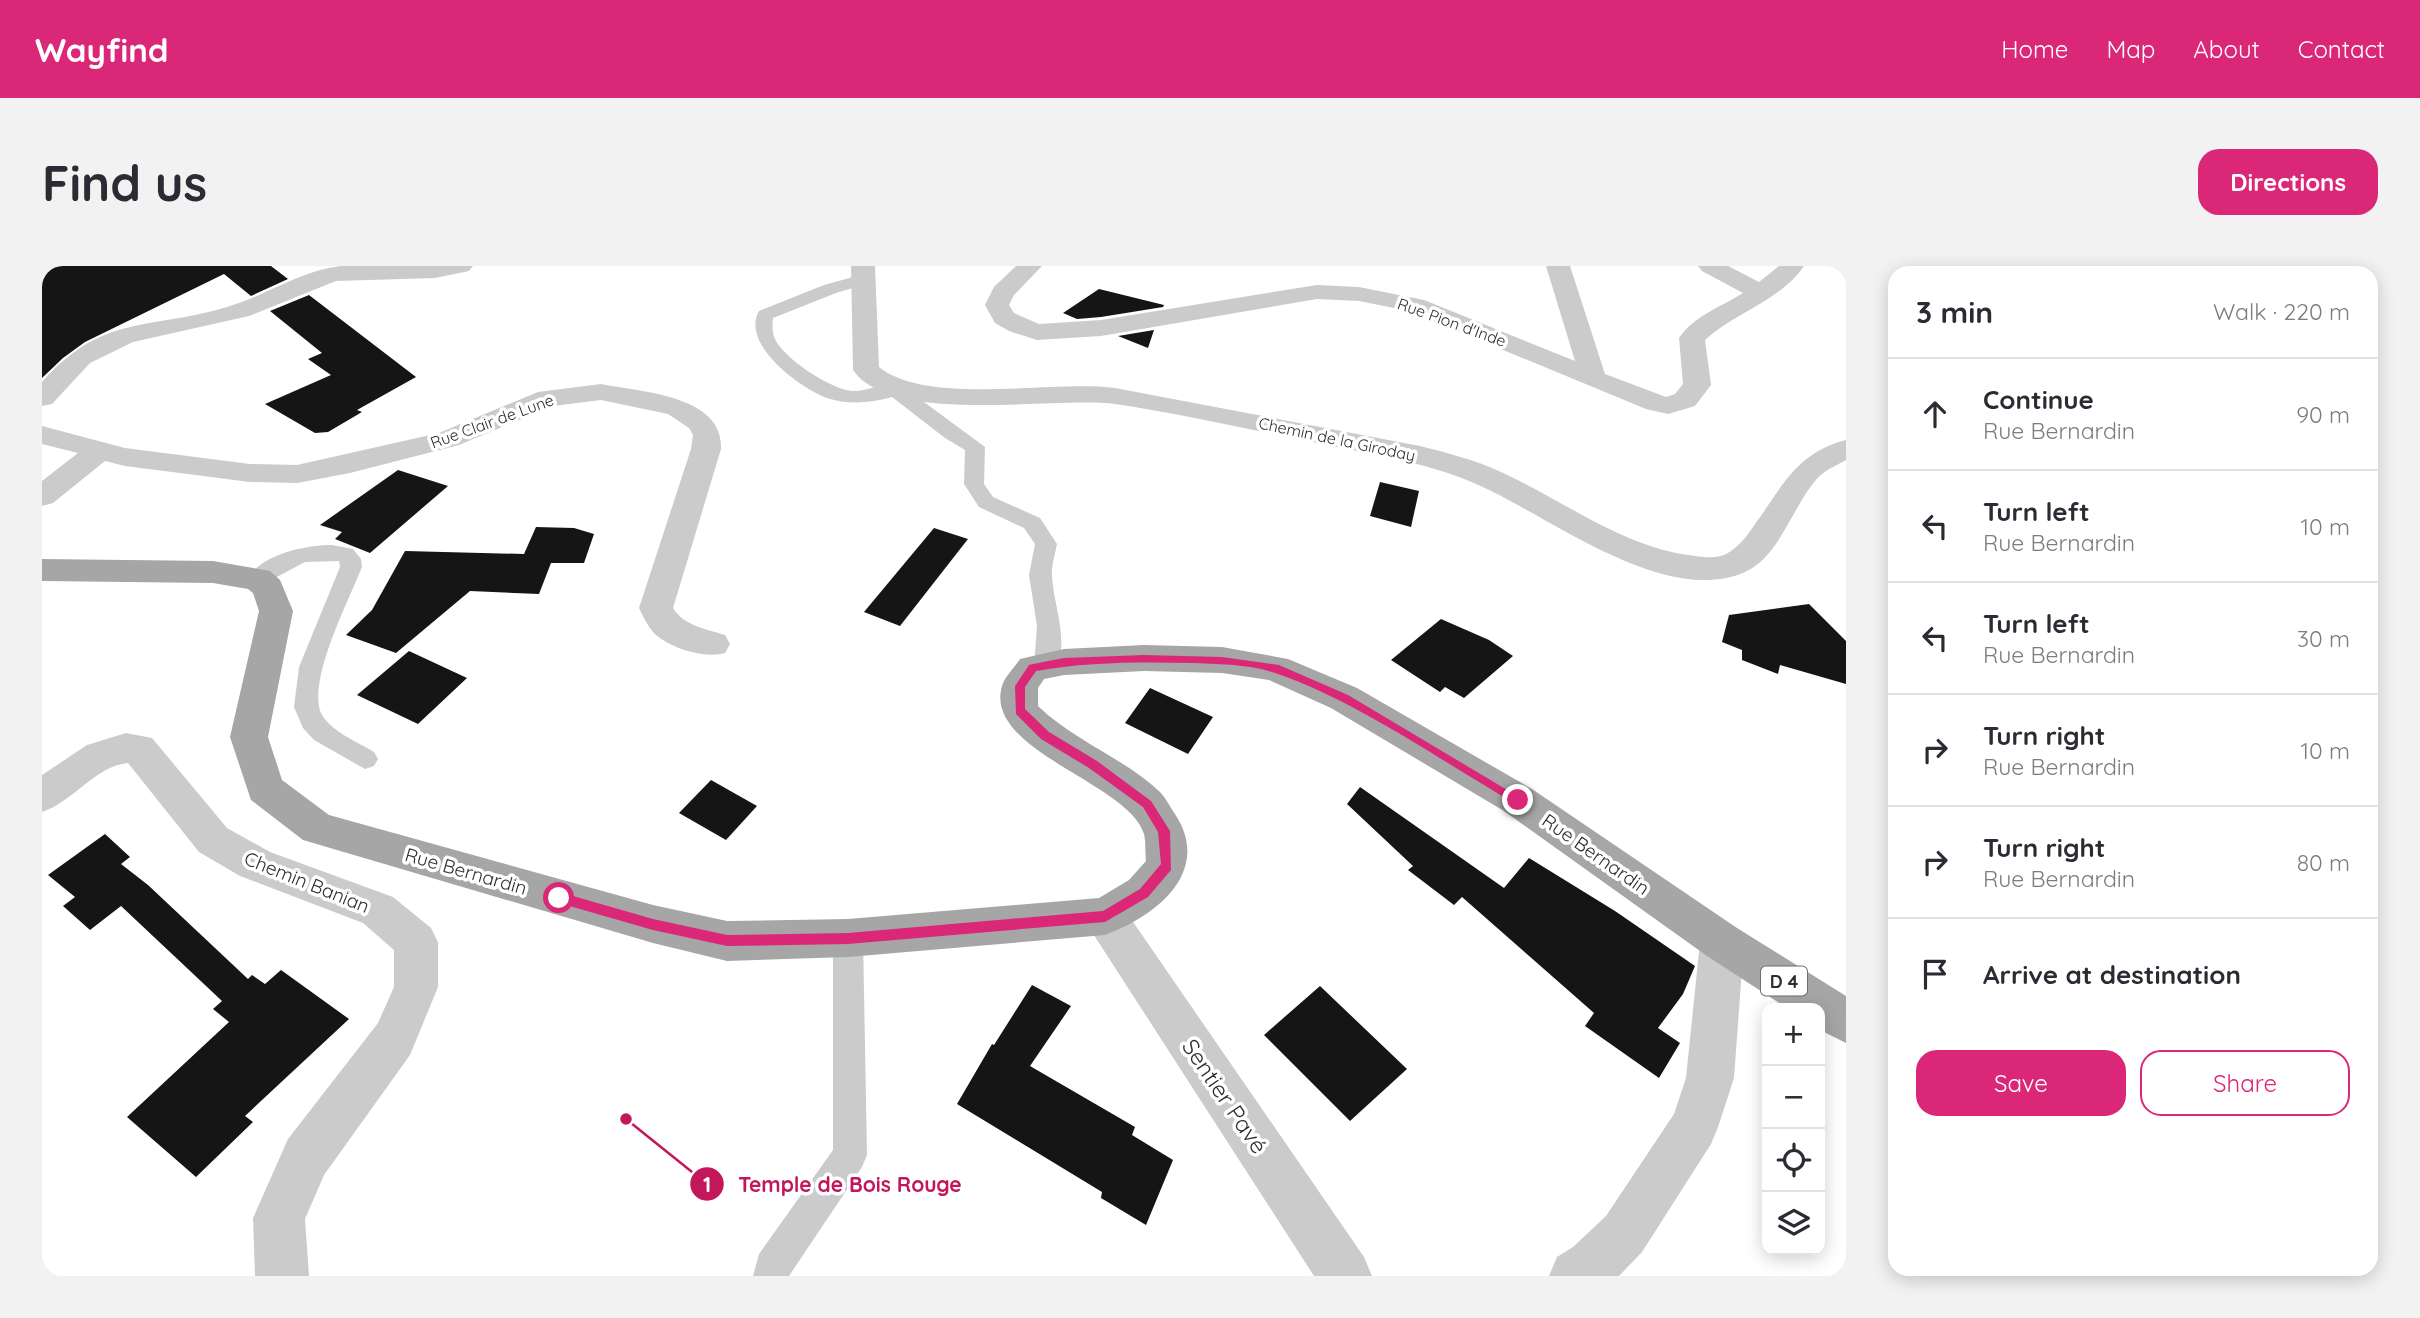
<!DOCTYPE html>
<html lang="en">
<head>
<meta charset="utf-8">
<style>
  :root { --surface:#fff; --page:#f2f2f3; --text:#2b2b33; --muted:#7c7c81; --line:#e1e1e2; --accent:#db2777 }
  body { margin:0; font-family:Quicksand,sans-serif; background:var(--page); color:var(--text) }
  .controls { position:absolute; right:21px; bottom:21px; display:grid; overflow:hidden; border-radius:14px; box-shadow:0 4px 18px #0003 }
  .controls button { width:63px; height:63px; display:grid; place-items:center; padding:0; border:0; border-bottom:2px solid var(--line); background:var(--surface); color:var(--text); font:35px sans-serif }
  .stop { position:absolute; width:21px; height:21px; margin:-16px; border:5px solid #db2777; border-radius:50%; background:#fff }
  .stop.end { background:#db2777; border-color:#fff; box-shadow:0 2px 7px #0008 }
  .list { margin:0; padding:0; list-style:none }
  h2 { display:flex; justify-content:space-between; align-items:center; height:91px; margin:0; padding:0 28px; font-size:30px }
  h2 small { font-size:23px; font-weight:400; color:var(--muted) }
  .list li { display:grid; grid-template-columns:46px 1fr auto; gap:21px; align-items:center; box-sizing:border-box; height:112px; padding:0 28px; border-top:2px solid var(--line) }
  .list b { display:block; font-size:26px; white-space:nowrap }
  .list p { margin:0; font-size:23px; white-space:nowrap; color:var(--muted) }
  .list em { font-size:23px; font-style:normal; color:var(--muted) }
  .actions { display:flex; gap:14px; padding:21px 28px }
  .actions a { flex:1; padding:16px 0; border:2px solid var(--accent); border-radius:21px; text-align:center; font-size:24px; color:var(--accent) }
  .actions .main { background:var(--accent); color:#fff }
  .icon { flex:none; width:38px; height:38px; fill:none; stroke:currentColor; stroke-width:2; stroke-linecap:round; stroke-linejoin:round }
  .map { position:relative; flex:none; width:1804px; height:1010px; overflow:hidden; border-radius:21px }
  header { display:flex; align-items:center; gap:42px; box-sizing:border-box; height:98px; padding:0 35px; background:var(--accent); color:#fff }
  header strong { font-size:33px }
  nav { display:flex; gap:38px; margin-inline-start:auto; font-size:24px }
  .intro { display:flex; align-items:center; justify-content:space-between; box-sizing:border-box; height:168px; padding:0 42px }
  h1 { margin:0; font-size:49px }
  .button { padding:18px 32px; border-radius:21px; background:var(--accent); color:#fff; font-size:24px; font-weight:700 }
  main { display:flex; gap:42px; padding:0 42px }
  aside { flex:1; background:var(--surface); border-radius:21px; box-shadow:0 4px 18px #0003 }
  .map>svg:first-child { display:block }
  .building { fill:#151515 }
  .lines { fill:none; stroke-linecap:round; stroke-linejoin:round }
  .service { fill:#cbcbcb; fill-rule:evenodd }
  .minor { fill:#cbcbcb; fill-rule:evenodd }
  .primary { fill:#a6a6a6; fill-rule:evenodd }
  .route { fill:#db2777 }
  .labels { text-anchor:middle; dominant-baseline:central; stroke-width:7; stroke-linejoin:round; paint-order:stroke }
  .far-street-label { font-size:16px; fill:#2e2e2e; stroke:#fff }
  .shield { fill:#fff; stroke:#6d6d6d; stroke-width:2 }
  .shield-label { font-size:18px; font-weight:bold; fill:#2e2e2e }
  .street-label { font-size:19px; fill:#2e2e2e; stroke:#fff }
  .near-street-label { font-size:23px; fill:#2e2e2e; stroke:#fff }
  .leader { fill:none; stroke:#c2185b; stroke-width:2.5 }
  .callout-dot { fill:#c2185b; stroke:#fff; stroke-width:2.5 }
  .mark-label { font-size:21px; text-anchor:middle; font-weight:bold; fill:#fff }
  .callout-label { font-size:21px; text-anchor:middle; font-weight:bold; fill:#c2185b; stroke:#fff; stroke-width:7; stroke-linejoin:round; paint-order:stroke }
</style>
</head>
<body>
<header>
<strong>Wayfind</strong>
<nav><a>Home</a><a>Map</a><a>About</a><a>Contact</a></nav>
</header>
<div class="intro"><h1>Find us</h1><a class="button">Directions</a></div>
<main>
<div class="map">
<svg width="1804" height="1010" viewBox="0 0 1804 1010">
  <rect width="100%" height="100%" fill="#fff"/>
  <g class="building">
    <path d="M0,0H229L246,13L209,30L182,8L43,76L21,92L0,112Z"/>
    <path d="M1057,23L1122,39L1121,41L1059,51L1035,53L1021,47Z"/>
    <path d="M267,29L374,111L315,144L320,146L286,166L273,167L223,138L289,109L266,93L280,87L228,45Z"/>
    <path d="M1112,64L1106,82L1076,70Z"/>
    <path d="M356,204L406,220L328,287L293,273L300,266L278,259Z"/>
    <path d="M1338,216L1377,225L1369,261L1328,250Z"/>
    <path d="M494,261L532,262L552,268L542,297H509L497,328L428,325L354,387L304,369L330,344L363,285L482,288Z"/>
    <path d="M892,262L926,273L858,360L822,346Z"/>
    <path d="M1767,338L1804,375V418L1738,399L1736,408L1700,394V384L1680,376L1687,349Z"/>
    <path d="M1399,353L1447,374L1471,390L1422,432L1403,421L1398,426L1349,394Z"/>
    <path d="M367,385L425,412L376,458L315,429Z"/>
    <path d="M1108,422L1171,451L1146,488L1083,457Z"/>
    <path d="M669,514L715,540L684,574L637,547Z"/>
    <path d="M1318,521L1462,622L1487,592L1573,645L1653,700L1641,728L1616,762L1638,777L1617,812L1543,760L1552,747L1420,631L1412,639L1366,604L1371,600L1305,538Z"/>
    <path d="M63,568L88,591L79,598L106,619L206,713L210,709L223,718L239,704L307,753L203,850L211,856L154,911L85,851L187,756L171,743L180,735L79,640L48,664L21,640L33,631L6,609Z"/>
    <path d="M990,719L1029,740L988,800L1093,861L1090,869L1131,894L1104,959L1059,932L1060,926L915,838L950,778L952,779Z"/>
    <path d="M1278,720L1365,803L1308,855L1222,769Z"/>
  </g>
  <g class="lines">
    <g class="service">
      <path d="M822,8L828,9L830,13L828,17L794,27L731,52C730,61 730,70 736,78C748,96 789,123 810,125C826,126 844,115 859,119L943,181L942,218L951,231L998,252L1015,278C1013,288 1009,301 1010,311C1012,341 1028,377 1013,405L1004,408L995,405L992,399L995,360L987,309L993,278L982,262L937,241L922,218L923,184L903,172L850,131C829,137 806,139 785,132C758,122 698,78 717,45L782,19Z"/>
      <path d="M290,279L311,283L319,293L320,301C308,332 263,418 280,449C290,466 316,476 332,486L336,493L332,500L323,503L272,474L261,462L252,441L257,401L298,301L297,295L263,296L216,321L208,318L205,313C220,288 263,279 290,279Z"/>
      <path d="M806,659L816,663L821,672L825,889L820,901L747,1010H711L717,988L791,884V672L796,663Z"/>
    </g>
    <g class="minor">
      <path d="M431,0L427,5L393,12L294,15L207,50L91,76L48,97L10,138L0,140V116C62,46 109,65 188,40C225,29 258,5 298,0C341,0 387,0 431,0Z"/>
      <path d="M809,0H833L837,101C885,140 1010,114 1073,122L1378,180C1406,187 1433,194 1459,206C1523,235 1581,282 1653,290C1662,291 1675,293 1684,288C1696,282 1706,269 1713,258C1741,220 1754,187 1804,174V194C1793,200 1781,205 1773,215C1750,242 1737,291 1703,306C1622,342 1505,248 1434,218C1382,195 1326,188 1270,176C1205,163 1139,148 1073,138C1010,130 849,160 811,104Z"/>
      <path d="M974,0H1000L972,29L967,39L972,47L997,58L1059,54L1275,19L1317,21L1382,34L1533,95L1504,0H1528L1563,108L1624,131L1633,128L1641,118L1637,72C1653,49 1679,41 1701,27L1660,5L1656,0H1686L1717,16L1737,0H1762C1738,35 1693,46 1663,74L1669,119L1653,140L1626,148L1604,143L1367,45L1317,35L1275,33L1059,70L995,74L967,65L953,57L943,39L952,21Z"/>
      <path d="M559,118C598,126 682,129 679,183L631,342C642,360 664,363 683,369L688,378L683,387C663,393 626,382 611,366C605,359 601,350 597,342L649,183L651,169L647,162L626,148L559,134L511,140L417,179L308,207L255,217L208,216L83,200L63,195L11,237L0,240V215L36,187L0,178V160L83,182L208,198L255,199L397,167L496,126Z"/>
      <path d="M84,467L110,472L185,562L228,586L351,631L389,662L396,676V721L368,789L282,909L263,953L267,1010H213L211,952L219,934L246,873L336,757L352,721V684L321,657L198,610L157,586L86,497C53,500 31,536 0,546V509L45,479Z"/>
      <path d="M1063,631L1078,637L1322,991L1330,1010H1272L1048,663L1042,650L1048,637Z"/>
      <path d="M1680,656L1695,662L1702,676L1692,812L1676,861L1669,878L1600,986L1577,1010H1507L1515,991L1531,981L1564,950L1632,848L1644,812L1658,676L1665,662Z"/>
    </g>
    <path class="primary" d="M0,293L171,295L228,305L238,314L251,345L226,471L240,514L287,549L611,639L685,655L806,653L1057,632L1087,614L1104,595C1103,587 1104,576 1102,568C1086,516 941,485 960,420C963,410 973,401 978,393L1022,383L1102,379L1180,381L1246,393L1315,422L1490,523L1695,662L1804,730V777L1778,764V742H1745L1665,690L1462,545L1289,442L1227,414L1180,407L1102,405L1022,409L1002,413L996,422V440C1032,475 1082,492 1118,526C1124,532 1128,541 1133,548C1171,606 1114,650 1063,669L806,691L685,695L611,677L261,574L209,534L188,471L217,345L211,327L206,323L171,317L0,315Z"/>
  </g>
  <path class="route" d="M1102,389L1180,391L1237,399L1306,429L1482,534L1480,537H1472C1398,494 1313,434 1233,407C1207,398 1175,398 1148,397C1097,396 1045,396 994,405L983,421V443L1007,466L1055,495L1109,535L1128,565L1129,604L1106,631L1063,656L806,678L685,680L611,664L517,637L511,632L517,626L611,653L685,669L806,667L1061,645L1098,623L1119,598L1116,566L1101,541L1047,502L999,473L974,448L973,420L987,399L991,398L1022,392Z"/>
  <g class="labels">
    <g class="far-street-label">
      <text transform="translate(1410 56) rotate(20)">Rue Pion d'Inde</text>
      <text transform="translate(450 155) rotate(-20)">Rue Clair de Lune</text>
      <text transform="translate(1295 173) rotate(12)">Chemin de la Giroday</text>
    </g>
    <rect class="shield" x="1719" y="700.5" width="46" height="29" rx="5"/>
    <g class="shield-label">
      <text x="1742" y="715">D 4</text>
    </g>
    <g class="street-label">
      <text transform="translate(1554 588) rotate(35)">Rue Bernardin</text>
      <text transform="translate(424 605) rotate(16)">Rue Bernardin</text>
      <text transform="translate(265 616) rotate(22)">Chemin Banian</text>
    </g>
    <g class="near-street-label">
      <text transform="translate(1183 830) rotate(56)">Sentier Pavé</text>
    </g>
  </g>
  <path class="leader" d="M584 853L665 918"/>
  <g class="callout-dot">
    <circle cx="584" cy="853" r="7"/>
    <circle cx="665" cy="918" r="18"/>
  </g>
  <g class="mark-label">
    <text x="665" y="926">1</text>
  </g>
  <g class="callout-label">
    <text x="808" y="926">Temple de Bois Rouge</text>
  </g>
</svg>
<div class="controls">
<button>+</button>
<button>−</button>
<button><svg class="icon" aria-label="locate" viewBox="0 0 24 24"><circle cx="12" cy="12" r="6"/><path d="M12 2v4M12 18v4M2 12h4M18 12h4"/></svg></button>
<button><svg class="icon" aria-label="layers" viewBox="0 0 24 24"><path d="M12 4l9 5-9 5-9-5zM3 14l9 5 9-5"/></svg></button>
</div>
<div class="stop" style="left:517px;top:632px"></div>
<div class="stop end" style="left:1476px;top:534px"></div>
</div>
<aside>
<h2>3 min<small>Walk · 220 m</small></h2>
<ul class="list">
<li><svg class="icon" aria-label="ahead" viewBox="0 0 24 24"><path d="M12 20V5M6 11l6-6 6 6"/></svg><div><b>Continue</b><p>Rue Bernardin</p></div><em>90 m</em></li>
<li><svg class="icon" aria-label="left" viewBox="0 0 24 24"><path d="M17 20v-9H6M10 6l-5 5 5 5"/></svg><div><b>Turn left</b><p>Rue Bernardin</p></div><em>10 m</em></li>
<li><svg class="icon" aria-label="left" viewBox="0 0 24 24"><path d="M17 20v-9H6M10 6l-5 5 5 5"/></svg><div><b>Turn left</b><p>Rue Bernardin</p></div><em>30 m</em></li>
<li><svg class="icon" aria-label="right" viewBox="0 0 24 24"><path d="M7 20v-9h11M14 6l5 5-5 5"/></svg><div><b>Turn right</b><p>Rue Bernardin</p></div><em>10 m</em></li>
<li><svg class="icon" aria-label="right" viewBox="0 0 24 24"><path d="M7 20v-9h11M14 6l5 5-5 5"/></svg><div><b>Turn right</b><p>Rue Bernardin</p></div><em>80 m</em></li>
<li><svg class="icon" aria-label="arrive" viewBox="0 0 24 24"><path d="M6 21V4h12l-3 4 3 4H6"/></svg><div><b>Arrive at destination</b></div></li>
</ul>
<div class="actions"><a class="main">Save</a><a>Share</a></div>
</aside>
</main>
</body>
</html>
